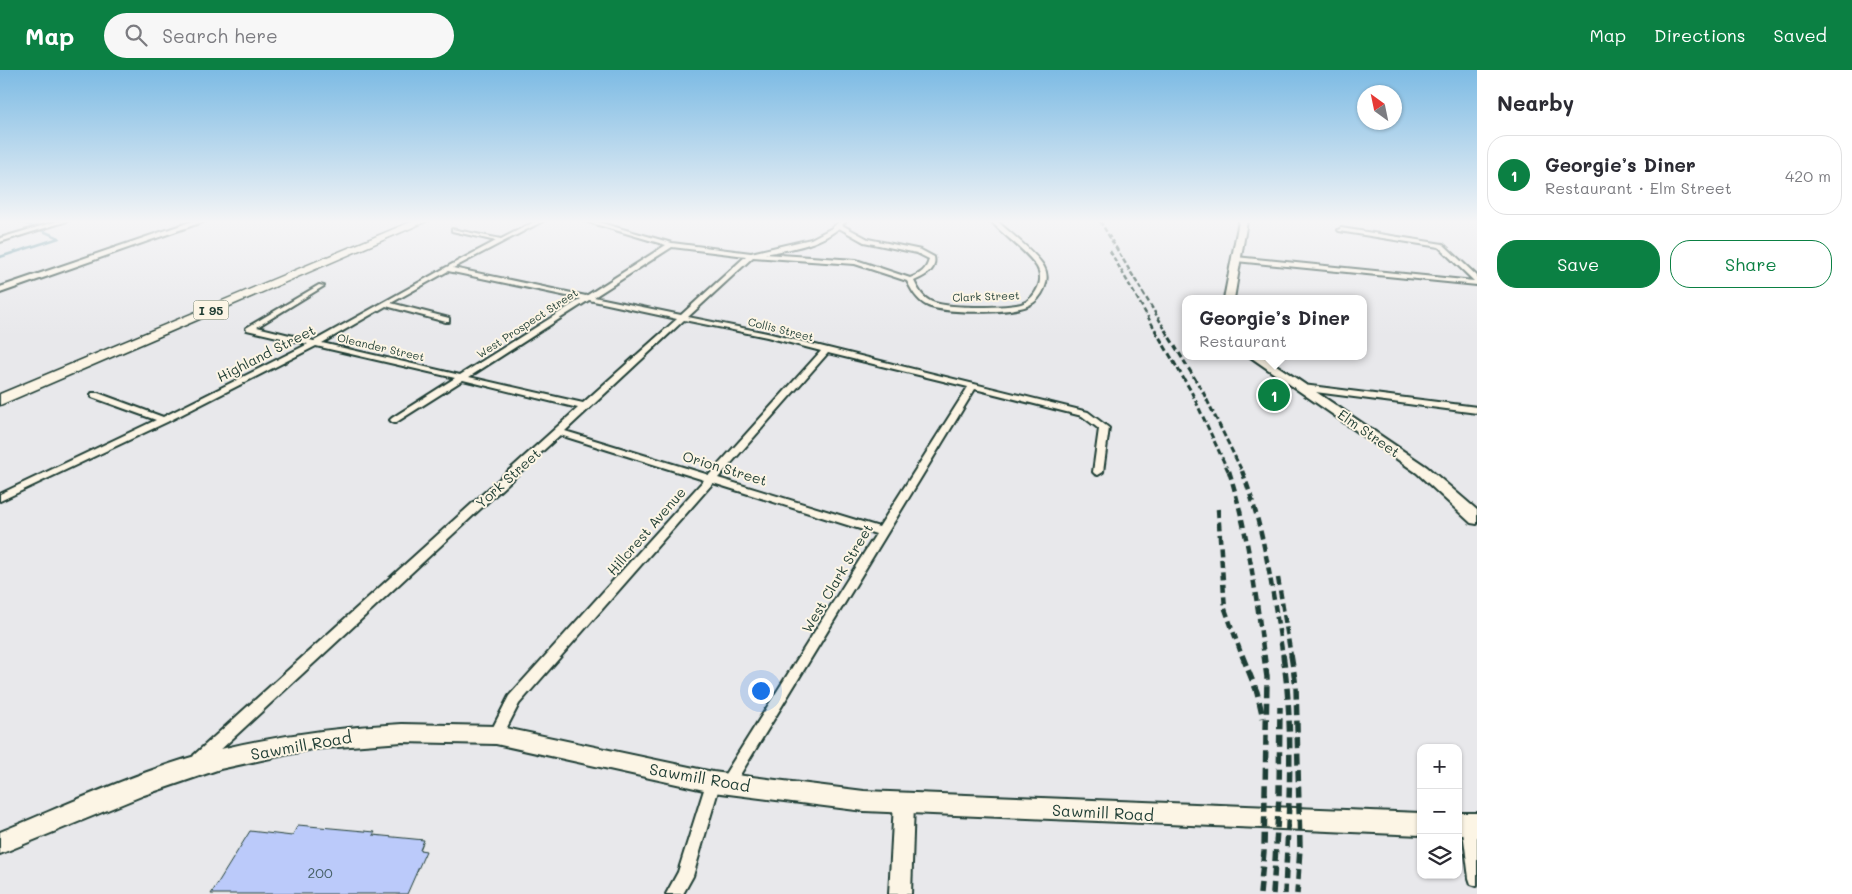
<!DOCTYPE html>
<html lang="en">
<head>
<meta charset="utf-8">
<style>
  :root { --surface:#fff; --page:#f7f7f7; --text:#2b2b33; --muted:#7c7c81; --line:#e1e1e2; --accent:#0b8043 }
  body { margin:0; font-family:Mali,sans-serif; background:var(--page); color:var(--text) }
  .controls { position:absolute; right:15px; bottom:15px; display:grid; overflow:hidden; border-radius:10px; box-shadow:0 1px 4px #0004 }
  .controls button { width:45px; height:45px; display:grid; place-items:center; padding:0; border:0; border-bottom:1px solid var(--line); background:var(--surface); color:var(--text); font:25px sans-serif }
  .compass { position:absolute; left:1357px; top:15px; width:45px; height:45px; border-radius:50%; background:var(--surface); box-shadow:0 1px 4px #0004; rotate:327deg }
  .you { position:absolute; left:760px; top:620px; width:18px; height:18px; margin:-12px; border:4px solid #fff; border-radius:50%; background:#1a73e8; box-shadow:0 0 0 8px #1a73e833 }
  .badge { display:grid; place-items:center; width:32px; height:32px; border-radius:50%; background:var(--accent); color:#fff; font-size:16px; font-weight:700 }
  .pin { position:absolute; translate:-50% -50%; border:2px solid #fff; box-shadow:0 1px 5px #0006 }
  .popup { position:absolute; left:1182px; top:225px; width:185px; height:65px; box-sizing:border-box; display:grid; place-content:center; border-radius:10px; background:var(--surface); filter:drop-shadow(0 1px 4px #0005); font-size:16px; white-space:nowrap; color:var(--muted) }
  .popup b { font-size:19px; color:var(--text) }
  .popup::after { content:''; position:absolute; left:50%; top:100%; margin-left:-10px; border:10px solid transparent; border-top-color:var(--surface) }
  .list { margin:0; padding:0; list-style:none }
  h2 { display:flex; justify-content:space-between; align-items:center; height:65px; margin:0; padding:0 20px; font-size:21px }
  h2 small { font-size:16px; font-weight:400; color:var(--muted) }
  .list li { display:grid; grid-template-columns:32px 1fr auto; gap:15px; align-items:center; box-sizing:border-box; height:80px; margin:0 10px 10px; padding:0 10px; border:1px solid var(--line); border-radius:20px }
  .list b { display:block; font-size:19px; white-space:nowrap }
  .list p { margin:0; font-size:16px; white-space:nowrap; color:var(--muted) }
  .list em { font-size:16px; font-style:normal; color:var(--muted) }
  .actions { display:flex; gap:10px; padding:15px 20px }
  .actions a { flex:1; padding:11px 0; border:1px solid var(--accent); border-radius:20px; text-align:center; font-size:18px; color:var(--accent) }
  .actions .main { background:var(--accent); color:#fff }
  .icon { flex:none; width:28px; height:28px; fill:none; stroke:currentColor; stroke-width:2; stroke-linecap:round; stroke-linejoin:round }
  .map { position:relative; flex:none; width:1477px; height:824px; overflow:hidden }
  header { display:flex; align-items:center; gap:30px; box-sizing:border-box; height:70px; padding:0 25px; background:var(--accent); color:#fff }
  header strong { font-size:24px }
  nav { display:flex; gap:28px; margin-inline-start:auto; font-size:18px }
  .search { width:350px; height:45px; background:var(--page); display:flex; align-items:center; gap:12px; box-sizing:border-box; padding:0 18px; border-radius:28px; color:var(--muted); font-size:19px }
  main { display:flex }
  aside { flex:1; background:var(--surface) }
  .map>svg:first-child { display:block }
  .lines { fill:none; stroke-linecap:round; stroke-linejoin:round }
  .stream { stroke:#588f9b; stroke-width:2.5 }
  .building { fill:#bbcafa; stroke:#1f3d34 }
  .minor-casing { stroke:#1f3d34; stroke-width:4 }
  .tertiary-casing { stroke:#1f3d34; stroke-width:4 }
  .secondary-casing { stroke:#1f3d34; stroke-width:4 }
  .motorway-casing { stroke:#1f3d34; stroke-width:3 }
  .minor { fill:#fcf5e5; fill-rule:evenodd }
  .tertiary { fill:#fcf5e5; fill-rule:evenodd }
  .secondary { fill:#fcf5e5; fill-rule:evenodd }
  .motorway { fill:#fcf5e5; fill-rule:evenodd }
  .rail-far3 { stroke:#1f3d34; stroke-width:2.5; stroke-dasharray:5 2.5; stroke-linecap:butt }
  .rail-far2 { stroke:#1f3d34; stroke-width:3; stroke-dasharray:6 3; stroke-linecap:butt }
  .rail-far1 { stroke:#1f3d34; stroke-width:4.5; stroke-dasharray:8 4.5; stroke-linecap:butt }
  .rail { stroke:#1f3d34; stroke-width:5.5; stroke-dasharray:11 5.5; stroke-linecap:butt }
  .labels { text-anchor:middle; dominant-baseline:central; stroke-width:4; stroke-linejoin:round; paint-order:stroke }
  .far-street-label { font-size:11px; fill:#1f3d34; stroke:#fcf5e5 }
  .shield { fill:#fcf5e5; stroke:#617469; stroke-width:1 }
  .shield-label { font-size:12px; font-weight:bold; fill:#1f3d34 }
  .street-label { font-size:14px; fill:#1f3d34; stroke:#fcf5e5 }
  .near-number-label { font-size:14px; fill:#466066 }
  .near-street-label { font-size:16px; fill:#1f3d34; stroke:#fcf5e5 }
</style>
</head>
<body>
<header>
<strong>Map</strong>
<div class="search"><svg class="icon" aria-label="search" viewBox="0 0 24 24"><circle cx="10" cy="10" r="6"/><path d="M15 15l6 6"/></svg>Search here</div>
<nav><a>Map</a><a>Directions</a><a>Saved</a></nav>
</header>
<main>
<div class="map">
<svg width="1477" height="824" viewBox="0 0 1477 824">
  <rect width="100%" height="100%" fill="#e8e8eb"/>
  <filter id="ink" filterUnits="userSpaceOnUse"><feTurbulence type="fractalNoise" baseFrequency=".02" numOctaves="2"/><feDisplacementMap in="SourceGraphic" scale="10" xChannelSelector="R" yChannelSelector="G"/><feConvolveMatrix kernelMatrix="1 2 1 2 8 2 1 2 1" color-interpolation-filters="sRGB"/></filter>
  <g filter="url(#ink)">
    <g class="lines">
      <path class="stream" d="M0,187L59,168L20,151"/>
    </g>
    <path class="building" d="M298,755L375,762L373,765L424,770L420,780L426,781L407,824H211L250,761L292,766Z"/>
    <g class="lines">
      <defs>
        <g id="minor">
          <path d="M58,151H67L0,172V168Z"/>
          <path d="M536,151H543L453,198L586,226L666,175L585,151H594L672,173L751,183L811,169L832,158L840,151H846L842,155L868,169L921,180L934,187C937,200 925,206 914,211C918,219 922,227 930,231C944,239 1006,238 1021,234C1030,231 1036,223 1039,215C1041,209 1040,202 1037,197C1028,182 1003,165 991,151H997C1008,161 1038,185 1044,197C1048,204 1047,212 1044,219C1041,226 1036,232 1029,235C1012,244 942,244 926,235C917,230 912,221 907,211L855,194L753,187L688,247L767,263L1088,342L1109,358L1103,402L1098,405L1095,404L1093,402L1099,359L1082,346L975,319L732,718L727,720L722,718L720,714L693,806L683,824H666L678,802L708,707L713,705L718,707L720,712L876,464L713,413L519,634L501,669L496,671L491,669L489,665L509,626L704,410L560,365L204,695L199,696L194,695L192,690L194,685L578,338L463,310L395,353L392,352L390,350L392,348L455,308L316,276L167,352L0,431V424L156,350L92,327L91,325L92,323H98L163,347L308,274L247,260L246,258L319,215L324,216L257,257L314,271L445,198L496,171L452,161V159L501,169ZM839,158L864,172L917,183L929,189C927,200 920,204 910,208L856,190L765,184C790,179 819,175 839,158ZM672,177L746,186L681,245L594,227ZM448,201L581,229L460,305L322,273L386,236L446,252H449V248L391,233ZM589,230L677,249L583,333L469,307ZM684,250L767,267L821,281L709,405L565,361ZM828,283L968,317L879,457L718,408Z"/>
          <path d="M1341,158L1443,174L1477,206V215L1236,191L1233,189L1236,187L1474,211L1439,177L1339,161L1338,160Z"/>
          <path d="M1303,315L1477,337V343L1300,320L1299,318Z"/>
          <path d="M1470,747L1475,749L1477,752V816L1471,814L1469,808L1462,754L1465,749Z"/>
        </g>
        <path id="tertiary" d="M904,723L911,726L914,733L911,824H889L894,733L897,726Z"/>
        <g id="secondary">
          <path d="M193,151H205L0,223V217Z"/>
          <path d="M1239,151H1247L1234,229H1224Z"/>
          <path d="M1249,286H1263L1427,397L1477,440V454L1471,453L1417,403Z"/>
          <path d="M402,654L496,656L713,702L864,721L1421,743V765L864,741L713,722L496,674L402,672L312,679L220,699L144,725L0,784V762C71,733 147,697 221,679C281,665 341,657 402,654Z"/>
          <rect x="1458" y="743" width="19" height="22"/>
        </g>
        <path id="motorway" d="M413,151H427L0,335V324Z"/>
      </defs>
      <use href="#minor" class="minor-casing"/>
      <use href="#tertiary" class="tertiary-casing"/>
      <use href="#secondary" class="secondary-casing"/>
      <use href="#motorway" class="motorway-casing"/>
      <use href="#minor" class="minor"/>
      <use href="#tertiary" class="tertiary"/>
      <use href="#secondary" class="secondary"/>
      <use href="#motorway" class="motorway"/>
      <g class="rail-far3">
        <path d="M1100,151L1166,261"/>
        <path d="M1110,181L1156,261"/>
      </g>
      <g class="rail-far2">
        <path d="M1155,260L1191,321L1229,403"/>
        <path d="M1165,260L1203,322L1243,403"/>
      </g>
      <g class="rail-far1">
        <path d="M1229,401C1248,462 1256,524 1264,586"/>
        <path d="M1242,401C1265,460 1273,525 1283,586"/>
        <path d="M1218,439L1225,539L1242,586"/>
        <path d="M1278,508L1291,586"/>
      </g>
      <g class="rail">
        <path d="M1242,585L1257,622L1263,648"/>
        <path d="M1283,585C1295,663 1288,745 1285,824"/>
        <path d="M1291,585L1296,616L1300,778L1297,824"/>
        <path d="M1260,824L1264,781L1267,607L1264,585"/>
        <path d="M1273,824L1279,726L1280,637"/>
      </g>
    </g>
  </g>
  <linearGradient id="sky" x2="0" y2="1"><stop stop-color="#7dbbe4"/><stop offset="0.57" stop-color="#f5f5f6"/><stop offset="1" stop-color="#f5f5f6" stop-opacity="0"/></linearGradient>
  <rect width="1477" height="266" fill="url(#sky)"/>
  <g class="labels">
    <g class="far-street-label">
      <text transform="translate(986 226) rotate(-2)">Clark Street</text>
      <text transform="translate(527 253) rotate(-33)">West Prospect Street</text>
      <text transform="translate(781 259) rotate(14)">Collis Street</text>
      <text transform="translate(381 277) rotate(13)">Oleander Street</text>
    </g>
    <rect class="shield" x="193.5" y="230.5" width="35" height="19" rx="4"/>
    <g class="shield-label">
      <text x="211" y="240">I 95</text>
    </g>
    <g class="street-label">
      <text transform="translate(266 283) rotate(-27)">Highland Street</text>
      <text transform="translate(1369 363) rotate(35)">Elm Street</text>
      <text transform="translate(725 398) rotate(17)">Orion Street</text>
      <text transform="translate(508 408) rotate(-42)">York Street</text>
      <text transform="translate(646 461) rotate(-49)">Hillcrest Avenue</text>
      <text transform="translate(837 508) rotate(-59)">West Clark Street</text>
    </g>
    <g class="near-number-label">
      <text x="320" y="802">200</text>
    </g>
    <g class="near-street-label">
      <text transform="translate(301 675) rotate(-10)">Sawmill Road</text>
      <text transform="translate(700 707) rotate(10)">Sawmill Road</text>
      <text transform="translate(1103 742) rotate(3)">Sawmill Road</text>
    </g>
  </g>
</svg>
<div class="controls">
<button>+</button>
<button>−</button>
<button><svg class="icon" aria-label="layers" viewBox="0 0 24 24"><path d="M12 4l9 5-9 5-9-5zM3 14l9 5 9-5"/></svg></button>
</div>
<svg class="compass" viewBox="-18 -18 36 36"><path d="M0-13l5 13h-10z" fill="#e53935"/><path d="M0 13l5-13h-10z" fill="#7c7c81"/></svg>
<div class="you"></div>
<div class="pin badge" style="left:1274px;top:325px">1</div>
<div class="popup"><b>Georgie’s Diner</b>Restaurant</div>
</div>
<aside>
<h2>Nearby<small></small></h2>
<ul class="list">
<li><span class="badge">1</span><div><b>Georgie’s Diner</b><p>Restaurant · Elm Street</p></div><em>420 m</em></li>
</ul>
<div class="actions"><a class="main">Save</a><a>Share</a></div>
</aside>
</main>
</body>
</html>
